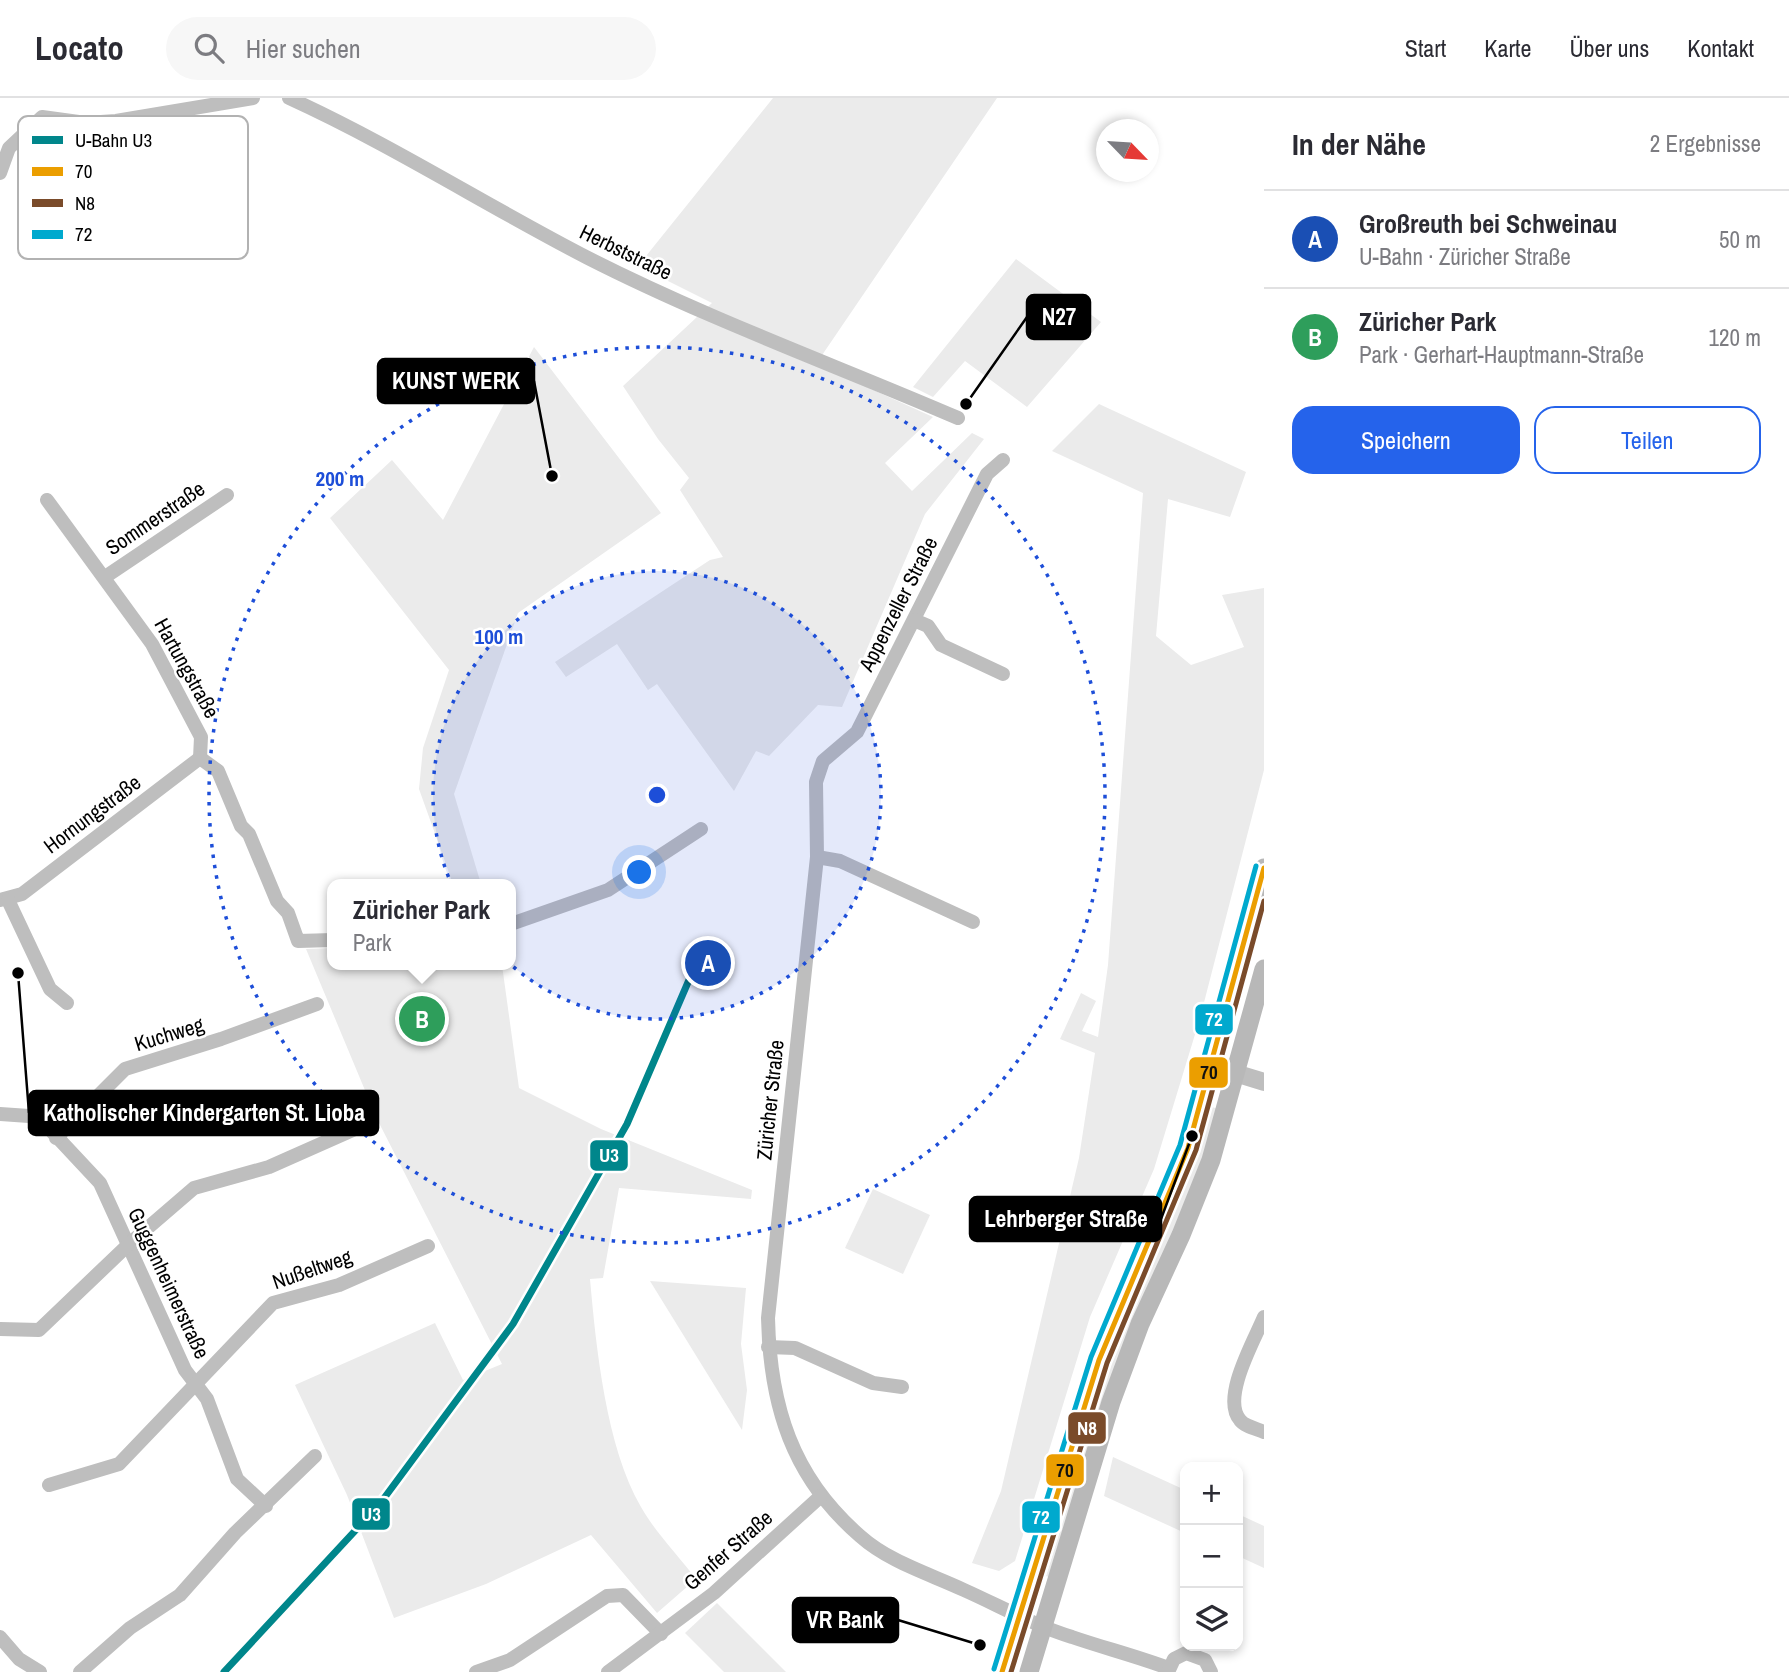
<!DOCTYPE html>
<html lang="de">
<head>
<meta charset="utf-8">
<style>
  :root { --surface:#fff; --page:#f7f7f7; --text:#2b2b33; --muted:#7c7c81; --line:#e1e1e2; --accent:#2563eb }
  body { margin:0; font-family:"Archivo Narrow",sans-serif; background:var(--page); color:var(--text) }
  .controls { position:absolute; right:21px; bottom:21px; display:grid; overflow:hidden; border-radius:14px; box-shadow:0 4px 10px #0003 }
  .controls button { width:63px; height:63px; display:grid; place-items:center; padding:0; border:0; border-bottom:2px solid var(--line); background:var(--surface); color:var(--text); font:35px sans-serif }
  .compass { position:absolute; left:1096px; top:21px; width:63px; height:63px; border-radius:50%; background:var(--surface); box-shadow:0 4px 10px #0003; rotate:115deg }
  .you { position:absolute; left:640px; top:775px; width:24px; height:24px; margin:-18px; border:5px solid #fff; border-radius:50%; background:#1a73e8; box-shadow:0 0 0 10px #1a73e833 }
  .badge { display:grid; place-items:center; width:46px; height:46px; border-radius:50%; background:var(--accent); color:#fff; font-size:23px; font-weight:700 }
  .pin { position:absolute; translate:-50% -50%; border:4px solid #fff; box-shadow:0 2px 7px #0006 }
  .popup { position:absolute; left:327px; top:781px; width:189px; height:91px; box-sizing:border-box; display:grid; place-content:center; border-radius:14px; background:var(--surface); filter:drop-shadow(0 2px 5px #0005); font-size:23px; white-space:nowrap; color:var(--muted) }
  .popup b { font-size:26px; color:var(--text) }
  .popup::after { content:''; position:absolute; left:50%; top:100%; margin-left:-14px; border:14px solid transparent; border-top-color:var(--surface) }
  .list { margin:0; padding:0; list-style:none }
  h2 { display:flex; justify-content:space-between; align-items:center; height:91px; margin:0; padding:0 28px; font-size:30px }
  h2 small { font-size:23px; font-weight:400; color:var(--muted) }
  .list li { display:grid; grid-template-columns:46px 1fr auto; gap:21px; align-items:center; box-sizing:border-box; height:98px; padding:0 28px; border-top:2px solid var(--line) }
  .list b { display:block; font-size:26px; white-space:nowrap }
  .list p { margin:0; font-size:23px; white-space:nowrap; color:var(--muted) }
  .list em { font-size:23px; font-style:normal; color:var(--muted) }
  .actions { display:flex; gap:14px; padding:21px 28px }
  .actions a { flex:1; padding:16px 0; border:2px solid var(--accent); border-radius:21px; text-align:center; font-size:24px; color:var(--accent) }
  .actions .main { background:var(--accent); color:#fff }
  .icon { flex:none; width:38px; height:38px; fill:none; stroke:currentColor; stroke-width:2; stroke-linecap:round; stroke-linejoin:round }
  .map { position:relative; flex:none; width:1264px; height:1574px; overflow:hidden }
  header { display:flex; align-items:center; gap:42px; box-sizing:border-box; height:98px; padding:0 35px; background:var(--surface); border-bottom:2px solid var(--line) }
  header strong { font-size:33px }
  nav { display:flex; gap:38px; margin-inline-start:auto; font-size:24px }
  .search { width:490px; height:63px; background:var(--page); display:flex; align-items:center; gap:18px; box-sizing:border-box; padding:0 24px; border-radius:38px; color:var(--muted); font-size:26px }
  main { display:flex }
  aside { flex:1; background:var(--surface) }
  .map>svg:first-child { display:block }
  .green { fill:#ebebeb }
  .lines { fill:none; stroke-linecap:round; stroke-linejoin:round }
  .minor { stroke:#bebebe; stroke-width:14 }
  .tertiary { stroke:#bebebe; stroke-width:18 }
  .secondary { stroke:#b8b8b8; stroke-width:19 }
  .bus-1-casing { stroke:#fff; stroke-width:10 }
  .bus-2-casing { stroke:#fff; stroke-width:10 }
  .bus-3-casing { stroke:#fff; stroke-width:10 }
  .bus-1 { stroke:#eb9e00; stroke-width:5 }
  .bus-2 { stroke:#7a4b2a; stroke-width:5 }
  .bus-3 { stroke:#00a9ce; stroke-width:5 }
  .metro-1-casing { stroke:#fff; stroke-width:12 }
  .metro-1 { stroke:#00868b; stroke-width:7 }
  .ring { fill:none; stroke:#1d4ed8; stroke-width:3.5; stroke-dasharray:3.5 7 }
  .labels { text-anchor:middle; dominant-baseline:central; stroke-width:5; stroke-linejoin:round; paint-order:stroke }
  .street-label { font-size:21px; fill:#000; stroke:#fff }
  .key { fill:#fff; stroke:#b2b2b2; stroke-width:2 }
  .key-label { font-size:19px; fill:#000 }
  .centre { fill:#1d4ed8; stroke:#fff; stroke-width:3.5 }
  .ring-label { font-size:21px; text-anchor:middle; font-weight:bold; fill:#1d4ed8; stroke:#fff; stroke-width:5; stroke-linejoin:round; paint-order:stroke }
  .leader { fill:none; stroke:#000; stroke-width:2.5 }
  .callout-dot { fill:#000; stroke:#fff; stroke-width:2.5 }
  .callout { fill:#000; stroke:#000; stroke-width:2.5 }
  .callout-label { font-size:23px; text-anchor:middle; font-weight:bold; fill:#fff }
  .line-badge { stroke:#fff; stroke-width:2.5 }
  .badge-label { font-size:19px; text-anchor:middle; font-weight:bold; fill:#fff }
  .pale-badge-label { font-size:19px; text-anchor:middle; font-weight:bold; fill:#111 }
</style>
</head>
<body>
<header>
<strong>Locato</strong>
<div class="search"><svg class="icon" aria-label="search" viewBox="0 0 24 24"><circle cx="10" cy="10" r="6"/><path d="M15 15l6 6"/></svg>Hier suchen</div>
<nav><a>Start</a><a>Karte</a><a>Über uns</a><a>Kontakt</a></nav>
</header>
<main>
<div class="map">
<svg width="1264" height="1574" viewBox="0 0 1264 1574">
  <rect width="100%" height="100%" fill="#fff"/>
  <g class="green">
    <path d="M773,0H997L816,266L933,319L885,365L912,393L972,335L984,341L925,416L842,609L818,607L769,658L756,653L734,693L657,586L648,592L617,546L566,579L555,564L710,462L723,459L680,392L689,380L658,341L623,288L712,205L638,168Z"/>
    <path d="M1016,161L1101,224L1027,309L965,263L933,299L913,289Z"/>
    <path d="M534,249L661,415L518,515L454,696L481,786H453L419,691L423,650L449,572L330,420L392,362L443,422Z"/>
    <path d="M1099,306L1246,374L1230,419L1168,401L1156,538L1191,567L1244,549L1222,497L1264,490V672L1200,920L1154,1071L1090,1219L1015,1463L999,1473L972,1465L1001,1393L1079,1060L1095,955L1060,941L1081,895L1096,903L1082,933L1098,939L1108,867L1143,395L1052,353Z"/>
    <path d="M333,850V867H502L519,990L601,1031L752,1092L751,1101L619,1090L603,1180L590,1181C596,1249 606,1349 641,1409C655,1434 678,1457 696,1481L657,1515L591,1437L486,1486L394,1520L347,1397L295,1287L435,1225L463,1282L502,1266L377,1021L306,851Z"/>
    <path d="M1208,1008L1219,1011L1208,1046L1051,1480L1046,1478L1069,1402L1083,1328Z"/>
    <path d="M873,1091L930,1117L903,1176L845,1150Z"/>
    <path d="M650,1183L746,1190L741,1246L747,1292L742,1332Z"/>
    <path d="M1113,1359L1185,1392V1435L1104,1398Z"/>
    <path d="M1238,1416L1264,1428V1470L1238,1458Z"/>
    <path d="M717,1505L786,1574H724L685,1535Z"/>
  </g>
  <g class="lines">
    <g class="minor">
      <path d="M289,0C392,47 487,108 588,160C708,221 835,267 958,320"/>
      <path d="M0,75L9,50L42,19L86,25L116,23L253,0"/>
      <path d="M1003,362L987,376L857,634L823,663L816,684L817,759L768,1220C770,1308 792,1379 860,1438C889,1464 930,1476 964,1492C1000,1508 1035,1528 1072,1539C1104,1550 1136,1558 1168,1570"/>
      <path d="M47,402L152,546L201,639L200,660"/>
      <path d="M105,479L227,397"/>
      <path d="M914,522L928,528L941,547L1003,576"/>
      <path d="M200,660L218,673L241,728L249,736L277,803L288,815L298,843L333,842"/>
      <path d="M817,759L840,763L973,824"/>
      <path d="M0,802L22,796L200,660"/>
      <path d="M8,802L50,891L67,905"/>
      <path d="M511,826L608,792L701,731"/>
      <path d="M0,1016L29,1018L43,1024L100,1085L185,1272L207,1301L237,1381L266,1408"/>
      <path d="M56,1040L125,971L221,941L317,906"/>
      <path d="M1264,1219C1254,1243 1221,1300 1240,1322C1244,1328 1257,1331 1264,1334"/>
      <path d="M0,1231L39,1232L129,1146L194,1090L269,1069L366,1026"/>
      <path d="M768,1249L795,1250L873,1285L902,1289"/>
      <path d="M49,1387L119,1366L273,1205L339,1187L428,1148"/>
      <path d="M0,1539L19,1561L40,1574"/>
      <path d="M80,1574L130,1530L180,1497L235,1435L315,1358"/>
      <path d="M476,1574L510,1562L607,1498L623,1497L661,1536"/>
      <path d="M608,1574L714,1495L821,1398"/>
      <path d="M1168,1574L1174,1561L1186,1555L1205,1562L1211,1574"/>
    </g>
    <path class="tertiary" d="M1212,968L1264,984"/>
    <g class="secondary">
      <path d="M1002,1574L1099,1262L1188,1050L1264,770"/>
      <path d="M1029,1574L1111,1304L1140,1226L1181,1137L1211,1062L1264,871"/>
    </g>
    <defs>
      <path id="bus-1" d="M1002,1574L1099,1262L1188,1050L1264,770"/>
      <path id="bus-2" d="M1011,1574L1107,1265L1196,1052L1264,803"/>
      <path id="bus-3" d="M994,1571L1091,1259L1180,1047L1256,768"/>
    </defs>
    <use href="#bus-1" class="bus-1-casing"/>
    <use href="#bus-2" class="bus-2-casing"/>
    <use href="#bus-3" class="bus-3-casing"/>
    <use href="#bus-1" class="bus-1"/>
    <use href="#bus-2" class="bus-2"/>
    <use href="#bus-3" class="bus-3"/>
    <defs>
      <path id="metro-1" d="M224,1574L379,1407L513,1226L627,1026L698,861"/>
    </defs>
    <use href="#metro-1" class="metro-1-casing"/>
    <use href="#metro-1" class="metro-1"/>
  </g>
  <circle cx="657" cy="697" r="224" fill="#1d4ed8" fill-opacity=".12"/>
  <g class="ring">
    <circle cx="657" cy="697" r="224"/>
    <circle cx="657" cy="697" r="448"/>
  </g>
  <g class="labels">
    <g class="street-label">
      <text transform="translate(626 154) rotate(26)">Herbststraße</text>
      <text transform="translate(155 420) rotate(-34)">Sommerstraße</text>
      <text transform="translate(898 506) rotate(-63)">Appenzeller Straße</text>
      <text transform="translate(187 570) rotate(61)">Hartungstraße</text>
      <text transform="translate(92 716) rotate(-37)">Hornungstraße</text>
      <text transform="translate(169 936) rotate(-17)">Kuchweg</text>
      <text transform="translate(770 1002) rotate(-84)">Züricher Straße</text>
      <text transform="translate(312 1171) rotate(-19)">Nußeltweg</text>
      <text transform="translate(169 1185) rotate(65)">Guggenheimerstraße</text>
      <text transform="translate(728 1452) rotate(-41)">Genfer Straße</text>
    </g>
  </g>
  <rect x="18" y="18" width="230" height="143" rx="10" class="key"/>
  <rect x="32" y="38" width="31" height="8" fill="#00868b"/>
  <rect x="32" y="69" width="31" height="9" fill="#eb9e00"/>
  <rect x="32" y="101" width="31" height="8" fill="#7a4b2a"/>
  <rect x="32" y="132" width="31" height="9" fill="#00a9ce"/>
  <g class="key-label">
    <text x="75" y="49">U-Bahn U3</text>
    <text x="75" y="80">70</text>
    <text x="75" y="112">N8</text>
    <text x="75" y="143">72</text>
  </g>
  <circle cx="657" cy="697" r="10" class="centre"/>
  <g class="ring-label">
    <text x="340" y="388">200 m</text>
    <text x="499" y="546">100 m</text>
  </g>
  <path class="leader" d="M966 306L1027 219M552 378L534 283M18 875L29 1015M1192 1038L1161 1121M980 1547L898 1522"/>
  <g class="callout-dot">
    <circle cx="966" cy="306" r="7"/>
    <circle cx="552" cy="378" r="7"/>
    <circle cx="18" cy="875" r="7"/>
    <circle cx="1192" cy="1038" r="7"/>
    <circle cx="980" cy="1547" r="7"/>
  </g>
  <g class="callout">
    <rect x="1027" y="197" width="63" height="44" rx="7"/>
    <rect x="378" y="261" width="156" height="44" rx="7"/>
    <rect x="29" y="993" width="349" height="44" rx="7"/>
    <rect x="970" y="1099" width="191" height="44" rx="7"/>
    <rect x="793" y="1500" width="105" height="44" rx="7"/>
  </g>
  <g class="callout-label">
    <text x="1059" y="227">N27</text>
    <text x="456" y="291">KUNST WERK</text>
    <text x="204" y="1023">Katholischer Kindergarten St. Lioba</text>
    <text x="1066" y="1129">Lehrberger Straße</text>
    <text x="845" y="1530">VR Bank</text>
  </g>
  <g class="line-badge">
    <rect x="1194" y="905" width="40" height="33" rx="7" fill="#00a9ce"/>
    <rect x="1188" y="958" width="41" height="33" rx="7" fill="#eb9e00"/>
    <rect x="589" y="1041" width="40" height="33" rx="7" fill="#00868b"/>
    <rect x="1067" y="1313" width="40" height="34" rx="7" fill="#7a4b2a"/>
    <rect x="1045" y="1355" width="40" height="34" rx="7" fill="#eb9e00"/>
    <rect x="351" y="1399" width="40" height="34" rx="7" fill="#00868b"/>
    <rect x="1021" y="1402" width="40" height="34" rx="7" fill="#00a9ce"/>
  </g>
  <g class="badge-label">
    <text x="1214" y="928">72</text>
    <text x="609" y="1064">U3</text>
    <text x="1087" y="1337">N8</text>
    <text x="371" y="1423">U3</text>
    <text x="1041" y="1426">72</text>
  </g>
  <g class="pale-badge-label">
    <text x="1209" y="981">70</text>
    <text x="1065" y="1379">70</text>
  </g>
</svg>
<div class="controls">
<button>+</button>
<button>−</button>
<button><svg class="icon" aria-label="layers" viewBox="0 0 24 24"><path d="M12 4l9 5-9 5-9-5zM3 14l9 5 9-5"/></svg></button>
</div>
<svg class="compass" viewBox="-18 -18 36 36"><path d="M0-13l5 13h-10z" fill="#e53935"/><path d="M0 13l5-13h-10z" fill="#7c7c81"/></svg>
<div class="you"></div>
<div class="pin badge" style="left:708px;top:865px;background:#1a4fb4">A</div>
<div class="pin badge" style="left:422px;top:921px;background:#2e9e5b">B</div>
<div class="popup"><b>Züricher Park</b>Park</div>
</div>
<aside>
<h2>In der Nähe<small>2 Ergebnisse</small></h2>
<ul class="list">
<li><span class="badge" style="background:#1a4fb4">A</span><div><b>Großreuth bei Schweinau</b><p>U-Bahn · Züricher Straße</p></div><em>50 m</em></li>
<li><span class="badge" style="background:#2e9e5b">B</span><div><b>Züricher Park</b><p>Park · Gerhart-Hauptmann-Straße</p></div><em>120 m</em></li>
</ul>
<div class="actions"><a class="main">Speichern</a><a>Teilen</a></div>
</aside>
</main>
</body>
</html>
